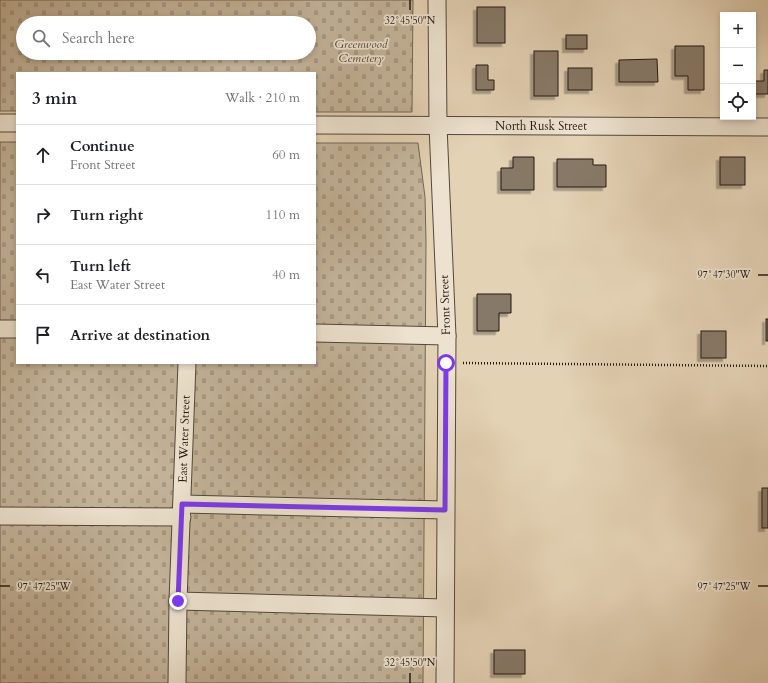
<!DOCTYPE html>
<html lang="en">
<head>
<meta charset="utf-8">
<style>
  :root { --surface:#fff; --page:#f6f6f6; --text:#202124; --muted:#757577; --line:#e0e0e0 }
  body { margin:0; font-family:Cardo,serif; background:var(--page); color:var(--text) }
  .controls { position:absolute; right:12px; top:12px; display:grid; overflow:hidden; border-radius:0px; box-shadow:0 2px 6px #0003 }
  .controls button { width:36px; height:36px; display:grid; place-items:center; padding:0; border:0; border-bottom:1px solid var(--line); background:var(--surface); color:var(--text); font:20px sans-serif }
  .stop { position:absolute; width:12px; height:12px; margin:-9px; border:3px solid #7c3aed; border-radius:50%; background:#fff }
  .stop.end { background:#7c3aed; border-color:#fff; box-shadow:0 1px 4px #0008 }
  .list { margin:0; padding:0; list-style:none }
  h2 { display:flex; justify-content:space-between; align-items:center; height:52px; margin:0; padding:0 16px; font-size:17px }
  h2 small { font-size:13px; font-weight:400; color:var(--muted) }
  .list li { display:grid; grid-template-columns:26px 1fr auto; gap:12px; align-items:center; box-sizing:border-box; height:60px; padding:0 16px; border-top:1px solid var(--line) }
  .list b { display:block; font-size:15px; white-space:nowrap }
  .list p { margin:0; font-size:13px; white-space:nowrap; color:var(--muted) }
  .list em { font-size:13px; font-style:normal; color:var(--muted) }
  .icon { flex:none; width:22px; height:22px; fill:none; stroke:currentColor; stroke-width:2; stroke-linecap:round; stroke-linejoin:round }
  .map { position:relative; flex:none; width:768px; height:683px; overflow:hidden }
  .search { position:absolute; background:var(--surface); box-shadow:0 2px 6px #0003; left:16px; top:16px; width:300px; height:44px; display:flex; align-items:center; gap:10px; box-sizing:border-box; padding:0 14px; border-radius:22px; color:var(--muted); font-size:15px }
  .panel { position:absolute; background:var(--surface); box-shadow:0 2px 6px #0003; left:16px; top:72px; width:300px; height:292px; border-radius:0px }
  .map>svg:first-child { display:block }
  .cemetery { fill:url(#cemetery-stones); stroke:#736656; fill-rule:evenodd }
  .building { fill:#877967; stroke:#231912; filter:url(#shadow) }
  .lines { fill:none; stroke-linecap:round; stroke-linejoin:round }
  .minor-casing { stroke:#53473b; stroke-width:19 }
  .path { stroke:#231912; stroke-width:2.5; stroke-dasharray:1 2; stroke-linecap:butt }
  .minor { stroke:#ede2cf; stroke-width:17 }
  .route { stroke:#7c3aed; stroke-width:5 }
  .ticks { fill:none; stroke:#231912; stroke-width:1.5 }
  .labels { text-anchor:middle; dominant-baseline:central; stroke-width:3.5; stroke-linejoin:round; paint-order:stroke }
  .park-label { font-size:12px; font-style:italic; fill:#53473a; stroke:#ede2cf }
  .street-label { font-size:12px; fill:#231912; stroke:#ede2cf }
  .ticks-label { font-size:10px; text-anchor:middle; fill:#231912; stroke:#ede2cf; stroke-width:3.5; stroke-linejoin:round; paint-order:stroke }
</style>
</head>
<body>
<div class="map">
<svg width="768" height="683" viewBox="0 0 768 683">
  <defs>
    <pattern id="cemetery-stones" width="16" height="16" patternUnits="userSpaceOnUse"><rect width="16" height="16" fill="#c3b399"/><path d="M2 7V4a2 2 0 0 1 4 0v3zM10 15v-3a2 2 0 0 1 4 0v3z" fill="#a79983"/></pattern>
    <filter id="shadow"><feDropShadow dx="-3.5" dy="3.5" stdDeviation="0" flood-color="#0004"/></filter>
  </defs>
  <rect width="100%" height="100%" fill="#e4d2b5"/>
  <filter id="stains"><feTurbulence type="fractalNoise" baseFrequency=".005" numOctaves="4"/><feColorMatrix values="0 0 0 0 .2 0 0 0 0 .09 0 0 0 0 .02 0 0 0 .5 -.17"/></filter>
  <radialGradient id="worn" r=".72"><stop offset=".6" stop-color="#630" stop-opacity="0"/><stop offset="1" stop-color="#630" stop-opacity=".3"/></radialGradient>
  <g class="cemetery">
    <path d="M0,0H413L412,112H315V73H17V111H0ZM23,23H309V53H23Z"/>
    <path d="M0,142H17V363H315V143H418L425,197L426,242L423,683H0Z"/>
  </g>
  <g class="building">
    <rect x="477" y="7" width="28" height="36"/>
    <rect x="566" y="35" width="21" height="14"/>
    <path d="M675,46H704V90H688V76H675Z"/>
    <rect x="534" y="51" width="24" height="45"/>
    <path d="M657,59L658,82H619V60Z"/>
    <path d="M476,65H488V80H494V90H476Z"/>
    <rect x="568" y="68" width="24" height="22"/>
    <path d="M764,70H768V94H753V81H764Z"/>
    <path d="M513,157H534V190H501V168H513Z"/>
    <rect x="720" y="157" width="25" height="28"/>
    <path d="M557,159H593V165H606V187H557Z"/>
    <path d="M477,294H511V313H499V331H477Z"/>
    <rect x="766" y="319" width="2" height="22"/>
    <rect x="701" y="331" width="25" height="27"/>
    <rect x="762" y="488" width="6" height="40"/>
    <rect x="494" y="650" width="31" height="24"/>
  </g>
  <g class="lines">
    <defs>
      <g id="minor">
        <path d="M437,0L438,126L447,336L445,683"/>
        <path d="M0,123H17"/>
        <path d="M315,125L768,127"/>
        <path d="M0,329H17"/>
        <path d="M315,333L447,336"/>
        <path d="M182,504L445,510"/>
        <path d="M0,516L182,517"/>
        <path d="M178,601L445,608"/>
        <path d="M177,683L178,601L187,363"/>
      </g>
    </defs>
    <use href="#minor" class="minor-casing"/>
    <path class="path" d="M463,363L768,366"/>
    <use href="#minor" class="minor"/>
  </g>
  <g class="lines">
    <path class="route" d="M178,601L182,504L445,510L446,363"/>
  </g>
  <path class="ticks" d="M410,0V10M758,275H768M0,586H10M758,586H768M410,673V683"/>
  <g class="labels">
    <g class="park-label">
      <text x="361" y="44">Greenwood<tspan x="361" dy="14">Cemetery</tspan></text>
    </g>
    <g class="street-label">
      <text x="541" y="126">North Rusk Street</text>
      <text transform="translate(445 305) rotate(-92)">Front Street</text>
      <text transform="translate(184 439) rotate(-88)">East Water Street</text>
    </g>
  </g>
  <g class="ticks-label">
    <text x="410" y="24">32°45'50"N</text>
    <text x="724" y="278">97°47'30"W</text>
    <text x="724" y="590">97°47'25"W</text>
    <text x="44" y="590">97°47'25"W</text>
    <text x="410" y="666">32°45'50"N</text>
  </g>
  <rect width="100%" height="100%" filter="url(#stains)"/>
  <rect width="100%" height="100%" fill="url(#worn)"/>
</svg>
<div class="controls">
<button>+</button>
<button>−</button>
<button><svg class="icon" aria-label="locate" viewBox="0 0 24 24"><circle cx="12" cy="12" r="6"/><path d="M12 2v4M12 18v4M2 12h4M18 12h4"/></svg></button>
</div>
<div class="stop" style="left:446px;top:363px"></div>
<div class="stop end" style="left:178px;top:601px"></div>
<div class="search"><svg class="icon" aria-label="search" viewBox="0 0 24 24"><circle cx="10" cy="10" r="6"/><path d="M15 15l6 6"/></svg>Search here</div>
<section class="panel">
<h2>3 min<small>Walk · 210 m</small></h2>
<ul class="list">
<li><svg class="icon" aria-label="ahead" viewBox="0 0 24 24"><path d="M12 20V5M6 11l6-6 6 6"/></svg><div><b>Continue</b><p>Front Street</p></div><em>60 m</em></li>
<li><svg class="icon" aria-label="right" viewBox="0 0 24 24"><path d="M7 20v-9h11M14 6l5 5-5 5"/></svg><div><b>Turn right</b></div><em>110 m</em></li>
<li><svg class="icon" aria-label="left" viewBox="0 0 24 24"><path d="M17 20v-9H6M10 6l-5 5 5 5"/></svg><div><b>Turn left</b><p>East Water Street</p></div><em>40 m</em></li>
<li><svg class="icon" aria-label="arrive" viewBox="0 0 24 24"><path d="M6 21V4h12l-3 4 3 4H6"/></svg><div><b>Arrive at destination</b></div></li>
</ul>
</section>
</div>
</body>
</html>
